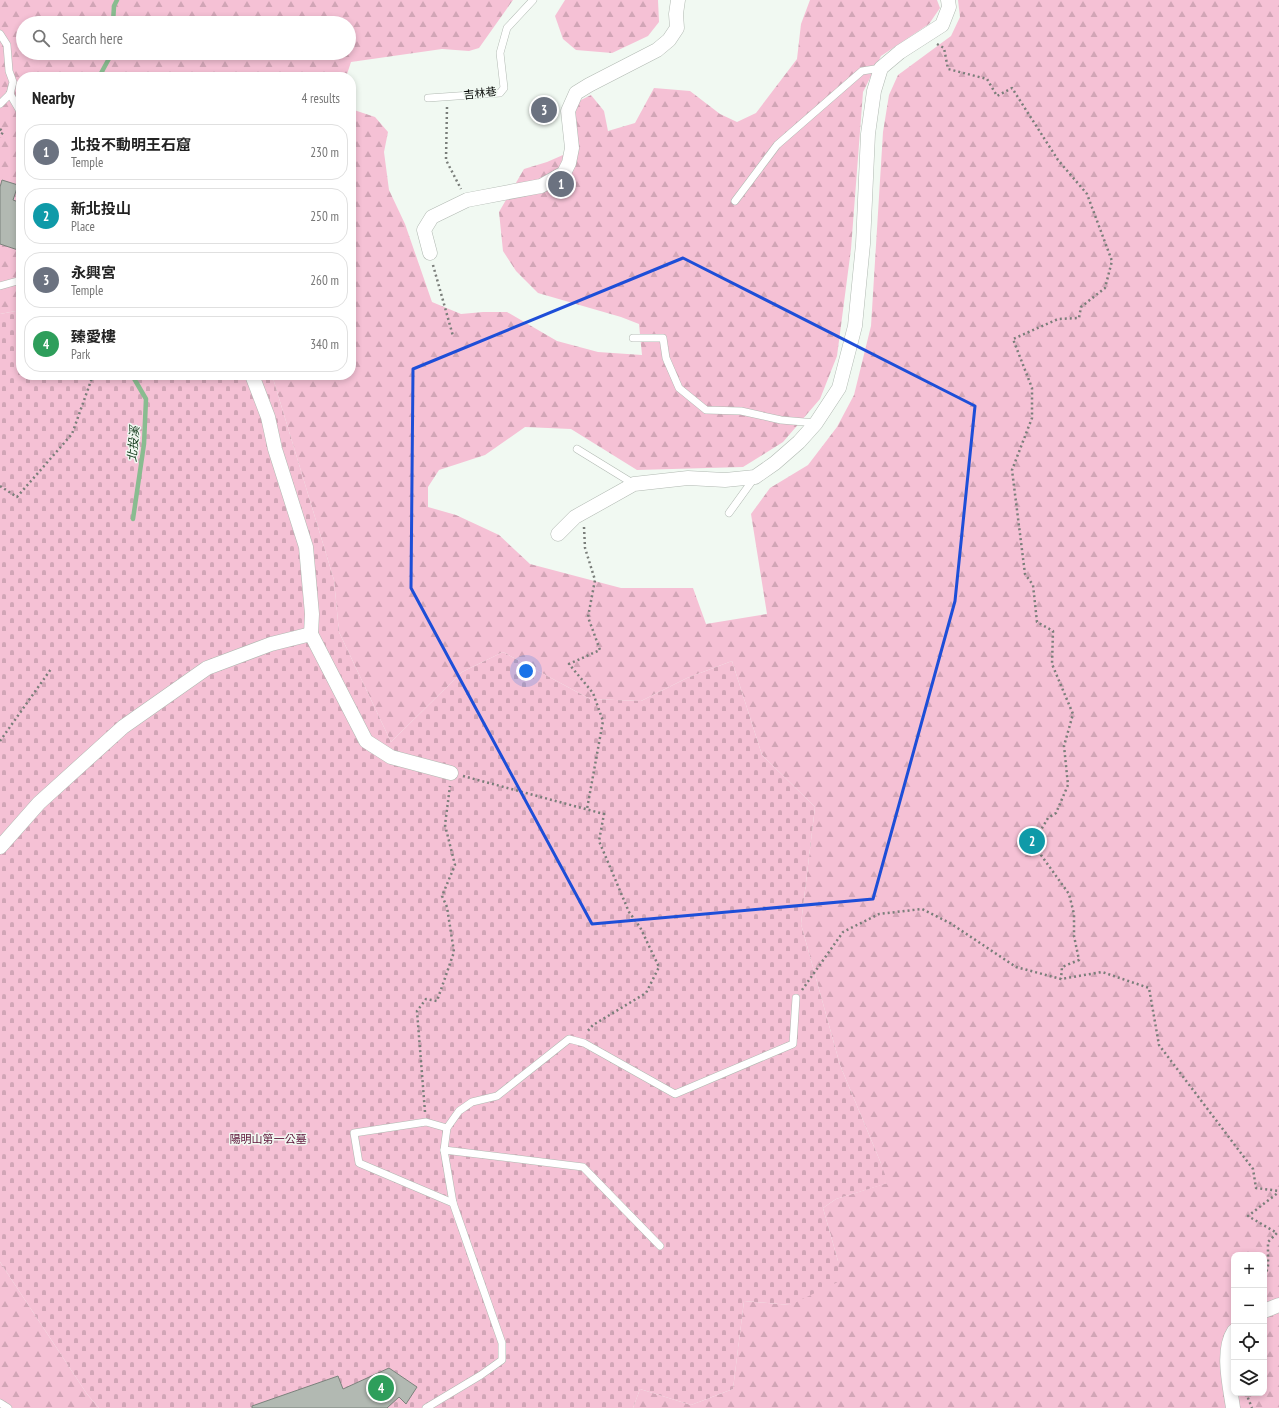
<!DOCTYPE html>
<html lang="en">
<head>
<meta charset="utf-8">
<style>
  :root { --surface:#fff; --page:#f2f2f2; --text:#222; --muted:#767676; --line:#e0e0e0; --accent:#c84284 }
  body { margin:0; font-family:"PT Sans Narrow","Noto Sans TC",sans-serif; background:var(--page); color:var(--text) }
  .controls { position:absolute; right:12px; bottom:12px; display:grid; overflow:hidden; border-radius:8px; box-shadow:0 2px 6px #0003 }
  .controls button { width:36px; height:36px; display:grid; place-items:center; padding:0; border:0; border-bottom:1px solid var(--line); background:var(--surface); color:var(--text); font:20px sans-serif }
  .you { position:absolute; left:526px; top:671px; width:14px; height:14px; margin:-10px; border:3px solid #fff; border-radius:50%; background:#1a73e8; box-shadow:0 0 0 6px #1a73e833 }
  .badge { display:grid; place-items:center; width:26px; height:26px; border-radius:50%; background:var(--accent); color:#fff; font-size:13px; font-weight:700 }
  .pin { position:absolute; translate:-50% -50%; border:2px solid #fff; box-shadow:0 1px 4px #0006 }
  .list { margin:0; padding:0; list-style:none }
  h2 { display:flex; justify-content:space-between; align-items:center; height:52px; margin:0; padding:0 16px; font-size:17px }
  h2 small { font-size:13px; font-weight:400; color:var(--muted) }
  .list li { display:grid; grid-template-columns:26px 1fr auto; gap:12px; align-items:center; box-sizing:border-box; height:56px; margin:0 8px 8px; padding:0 8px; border:1px solid var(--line); border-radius:16px }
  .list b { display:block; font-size:15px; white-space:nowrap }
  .list p { margin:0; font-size:13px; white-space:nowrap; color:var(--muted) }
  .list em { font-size:13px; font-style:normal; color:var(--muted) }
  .icon { flex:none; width:22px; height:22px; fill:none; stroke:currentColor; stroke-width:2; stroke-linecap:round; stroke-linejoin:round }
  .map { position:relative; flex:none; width:1279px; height:1408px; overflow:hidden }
  .search { position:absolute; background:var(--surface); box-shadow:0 2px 6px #0003; left:16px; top:16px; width:340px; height:44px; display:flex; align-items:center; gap:10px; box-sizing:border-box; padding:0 14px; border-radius:22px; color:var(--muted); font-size:15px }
  .panel { position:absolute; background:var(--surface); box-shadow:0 2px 6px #0003; left:16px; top:72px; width:340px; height:308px; border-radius:16px }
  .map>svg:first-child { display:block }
  .forest { fill:url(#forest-firs); fill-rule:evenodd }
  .cemetery { fill:url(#cemetery-stones) }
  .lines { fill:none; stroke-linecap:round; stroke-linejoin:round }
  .stream { stroke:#89bc90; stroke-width:4.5 }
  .building { fill:#b2b9b2; stroke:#7b827c }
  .lane-casing { stroke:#b1b9b2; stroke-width:8 }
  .street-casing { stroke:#b1b9b2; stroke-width:15 }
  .path { stroke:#7a7e7a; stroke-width:2.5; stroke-dasharray:2 3; stroke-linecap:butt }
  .lane { stroke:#fff; stroke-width:7 }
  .street { stroke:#fff; stroke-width:14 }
  .marked { fill:none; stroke:#1d4ed8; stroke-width:3; stroke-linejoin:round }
  .labels { text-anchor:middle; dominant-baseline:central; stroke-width:3; stroke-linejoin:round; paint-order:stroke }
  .street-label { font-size:11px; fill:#0a0c0a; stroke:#f1f9f2 }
  .park-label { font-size:11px; fill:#5a0f36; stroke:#f1f9f2 }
  .water-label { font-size:12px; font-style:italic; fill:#0e3517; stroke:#f1f9f2 }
</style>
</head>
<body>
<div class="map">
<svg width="1279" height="1408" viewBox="0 0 1279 1408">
  <defs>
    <pattern id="forest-firs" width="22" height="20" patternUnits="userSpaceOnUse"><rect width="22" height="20" fill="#f5c1d5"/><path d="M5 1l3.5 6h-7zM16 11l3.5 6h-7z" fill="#d1a5b6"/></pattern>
    <pattern id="cemetery-stones" width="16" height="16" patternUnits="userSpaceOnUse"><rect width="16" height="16" fill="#f5c1d5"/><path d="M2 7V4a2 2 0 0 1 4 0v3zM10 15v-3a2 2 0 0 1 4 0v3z" fill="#d1a5b6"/></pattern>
  </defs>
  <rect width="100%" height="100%" fill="#f1f9f2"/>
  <g class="forest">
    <path d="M0,0H513L479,48L469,51L442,49L351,62L346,77H21V310L0,314ZM23,23H349V53H23Z"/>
    <path d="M565,0H658L659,22L648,36L612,53L576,50L563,39L555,16Z"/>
    <path d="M810,0H937L940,8L929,24L881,56L863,92L851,249L837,356L820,399L783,442L743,467L637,470L571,429L525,427L485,455L439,470L428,487V507L456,515L499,535L530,564L621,588H693L706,624L767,614L751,514L770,488L808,465L837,427L854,395L871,326L883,132L889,95L898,75L951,36L960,17L958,0H1279V1408H633L640,1389L691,1405L733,1389L744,1301L790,1305L838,1261L823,1208L836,1199L887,1183L880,1161L840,1065L801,924L815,807L762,755L732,661L687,678L641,701L590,699L503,652L462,672L391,742L339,632L334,580L272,375H351V109L375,117L388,132L384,152L389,190L405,224L432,302L461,314L483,312H507L557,341L598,352L642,355L639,324L621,317L538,293L516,271L503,251L499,212L524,169L547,162L579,148L573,114L577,102L591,95L604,111L608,131L635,123L654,88L690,91L720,114L737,122L756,113L797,59L801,24ZM1234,1255H1264V1393H1234Z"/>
    <path d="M0,1262L87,1394L99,1408H0Z"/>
  </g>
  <path class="cemetery" d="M21,310V375H272L334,580L339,632L391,742L462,672L503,652L590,699L641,701L687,678L732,661L762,755L815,807L801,924L840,1065L880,1161L888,1183L836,1199L823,1208L838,1261L840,1281L790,1305L744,1301L733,1389L691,1405L640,1389L633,1408H99L87,1394L0,1262V314Z"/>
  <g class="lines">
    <g class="stream">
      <path d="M113,23L114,6L117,0"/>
      <path d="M99,77L112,53"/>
      <path d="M132,375L146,399L144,444L133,519"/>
    </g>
  </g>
  <g class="building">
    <path d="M2,180L18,185L13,200L21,203V251L0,244V187Z"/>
    <path d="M389,1368L417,1387L406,1404L399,1397L387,1408H252V1406L338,1376L343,1389Z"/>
  </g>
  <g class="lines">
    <defs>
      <g id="lane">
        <path d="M0,34L7,45L9,71L13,82L10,94"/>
        <path d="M10,94L21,113"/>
        <path d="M428,98L500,93L504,88L500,53L507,28L533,0"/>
        <path d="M0,104L10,94"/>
        <path d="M735,201L777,145L862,71L881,68"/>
        <path d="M0,286L21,280"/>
        <path d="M633,338H663L666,358L679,388L706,410L741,411L781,420L816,423"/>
        <path d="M577,449L634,484"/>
        <path d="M729,513L755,477"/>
        <path d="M447,1128L426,1122L354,1133L359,1163L453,1203"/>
        <path d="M444,1150L583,1167L660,1246"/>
        <path d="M0,1403L8,1408"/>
        <path d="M426,1408L481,1375L502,1360V1343L453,1203L444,1150L447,1128L459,1111L472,1102L497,1096L569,1039L584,1043L675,1094L793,1044L796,998"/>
      </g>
      <g id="street">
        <path d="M430,253L424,230L432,217L467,200L541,186L564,173L569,163L572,148L568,111L576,93L589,85L657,50L669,40L677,28L676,14L678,0"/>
        <path d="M252,375L268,417L275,449L306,547L312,614L311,634"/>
        <path d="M558,534L575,517L634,484L688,478L725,480L755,477L775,463L799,442L816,423L839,388L855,326L863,244L868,134L874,91L881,68L900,52L942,25L949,7L948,0"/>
        <path d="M0,847L39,803L123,727L207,668L271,644L311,634L366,741L391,757L451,773"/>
        <path d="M1264,1311L1279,1305"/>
        <path d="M1233,1408C1230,1386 1221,1351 1234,1331"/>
      </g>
    </defs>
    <use href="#lane" class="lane-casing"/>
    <use href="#street" class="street-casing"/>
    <g class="path">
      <path d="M937,44L944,48L948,69L987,79L997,96L1012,88L1058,160L1087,194L1112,261L1105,288L1081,307L1079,318L1058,319L1013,339L1032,388V418L1012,470L1025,574L1033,585L1037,622L1053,631L1052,664L1073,714L1064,746L1068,785L1056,813L1048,818L1038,835"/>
      <path d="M447,107L446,160L461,189"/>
      <path d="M0,129L3,132L0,137"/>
      <path d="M433,265L453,336"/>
      <path d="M0,486L17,497L72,434L93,375"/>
      <path d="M584,527L585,548L595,580L588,617L600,650L569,664L593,693L603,721L587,809"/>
      <path d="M0,741L51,669"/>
      <path d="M463,776L604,814L599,841L629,912L640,927L659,967L646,993L593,1025L586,1033"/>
      <path d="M1038,835L1041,855L1069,894L1074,914V936L1079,960L1062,967L1061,979"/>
      <path d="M802,990L843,932L879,914L922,909L950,923L1016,967L1061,979L1102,972L1149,988L1159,1045L1253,1169L1256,1188L1279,1191"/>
      <path d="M425,1112L417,1011L426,999L437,1001L454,952L447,907L442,896L455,865L445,825L450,786"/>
      <path d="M1264,1281L1268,1266V1242L1277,1233L1248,1216L1279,1192"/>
      <path d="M1246,1393L1252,1408"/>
    </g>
    <use href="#lane" class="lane"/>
    <use href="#street" class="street"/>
  </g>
  <path class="marked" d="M683,258L975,406L955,601L873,899L592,924L411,588L413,369Z"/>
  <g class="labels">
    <g class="street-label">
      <text transform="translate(480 93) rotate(-7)">吉林巷</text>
    </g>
    <g class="park-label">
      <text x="268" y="1139">陽明山第一公墓</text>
    </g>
    <g class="water-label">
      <text transform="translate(133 444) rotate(-85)">北投溪</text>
    </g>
  </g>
</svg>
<div class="controls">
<button>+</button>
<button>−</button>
<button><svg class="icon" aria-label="locate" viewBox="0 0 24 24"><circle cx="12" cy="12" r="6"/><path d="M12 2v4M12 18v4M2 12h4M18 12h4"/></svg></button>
<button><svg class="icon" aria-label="layers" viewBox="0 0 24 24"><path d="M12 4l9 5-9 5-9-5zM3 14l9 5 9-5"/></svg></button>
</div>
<div class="you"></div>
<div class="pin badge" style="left:561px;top:184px;background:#6b7280">1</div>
<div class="pin badge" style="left:1032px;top:841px;background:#0f9aa8">2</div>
<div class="pin badge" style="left:544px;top:110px;background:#6b7280">3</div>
<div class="pin badge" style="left:381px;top:1388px;background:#2e9e5b">4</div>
<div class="search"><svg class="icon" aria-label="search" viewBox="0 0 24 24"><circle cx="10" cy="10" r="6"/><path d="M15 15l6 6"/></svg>Search here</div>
<section class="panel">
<h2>Nearby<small>4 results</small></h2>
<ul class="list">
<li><span class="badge" style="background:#6b7280">1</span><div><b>北投不動明王石窟</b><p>Temple</p></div><em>230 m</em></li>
<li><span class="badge" style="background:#0f9aa8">2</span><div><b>新北投山</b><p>Place</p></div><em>250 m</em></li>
<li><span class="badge" style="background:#6b7280">3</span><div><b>永興宮</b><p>Temple</p></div><em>260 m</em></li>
<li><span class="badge" style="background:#2e9e5b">4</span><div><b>臻愛樓</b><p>Park</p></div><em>340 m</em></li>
</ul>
</section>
</div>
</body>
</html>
